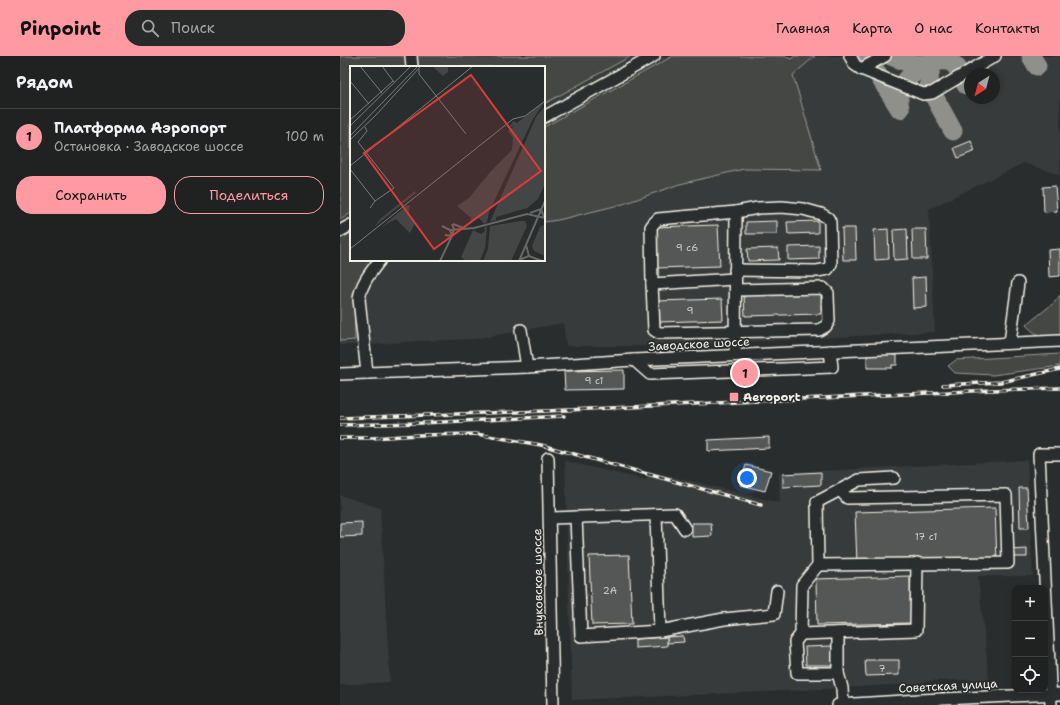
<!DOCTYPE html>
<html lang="ru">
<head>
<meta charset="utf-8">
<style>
  :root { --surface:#202222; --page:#282a2a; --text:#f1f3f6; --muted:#a2a4a5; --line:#3d3f40; --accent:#ff9aa2 }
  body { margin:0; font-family:"Shantell Sans",sans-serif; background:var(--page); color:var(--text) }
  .controls { position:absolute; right:12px; bottom:12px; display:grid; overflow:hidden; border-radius:8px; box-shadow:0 2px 6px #0003 }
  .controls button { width:36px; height:36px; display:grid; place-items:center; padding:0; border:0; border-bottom:1px solid var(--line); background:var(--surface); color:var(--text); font:20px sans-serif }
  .compass { position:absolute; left:624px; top:12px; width:36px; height:36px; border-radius:50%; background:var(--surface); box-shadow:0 2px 6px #0003; rotate:216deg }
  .you { position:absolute; left:407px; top:422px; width:14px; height:14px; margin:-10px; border:3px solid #fff; border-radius:50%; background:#1a73e8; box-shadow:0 0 0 6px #1a73e833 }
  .badge { display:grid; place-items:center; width:26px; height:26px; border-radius:50%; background:var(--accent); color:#111; font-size:13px; font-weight:700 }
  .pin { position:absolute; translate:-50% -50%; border:2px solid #fff; box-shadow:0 1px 4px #0006 }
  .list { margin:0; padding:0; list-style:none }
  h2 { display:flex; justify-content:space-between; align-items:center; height:52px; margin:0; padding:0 16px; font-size:17px }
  h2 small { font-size:13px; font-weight:400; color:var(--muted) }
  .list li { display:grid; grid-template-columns:26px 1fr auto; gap:12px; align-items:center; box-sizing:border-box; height:56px; padding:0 16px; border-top:1px solid var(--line) }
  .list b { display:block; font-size:15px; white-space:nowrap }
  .list p { margin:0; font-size:13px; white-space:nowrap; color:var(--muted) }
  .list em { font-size:13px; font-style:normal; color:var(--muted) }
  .actions { display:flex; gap:8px; padding:12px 16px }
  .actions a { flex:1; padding:9px 0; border:1px solid var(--accent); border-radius:16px; text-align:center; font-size:14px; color:var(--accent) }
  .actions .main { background:var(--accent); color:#111 }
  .icon { flex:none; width:22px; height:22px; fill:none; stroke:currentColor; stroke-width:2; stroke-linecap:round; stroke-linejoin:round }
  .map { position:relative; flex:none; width:720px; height:649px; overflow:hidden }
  header { display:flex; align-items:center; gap:24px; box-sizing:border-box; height:56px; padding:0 20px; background:var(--accent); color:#111 }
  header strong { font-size:19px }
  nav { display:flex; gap:22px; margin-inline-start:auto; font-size:14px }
  .search { width:280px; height:36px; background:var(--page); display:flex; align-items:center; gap:10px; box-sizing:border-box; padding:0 14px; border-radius:16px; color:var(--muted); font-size:15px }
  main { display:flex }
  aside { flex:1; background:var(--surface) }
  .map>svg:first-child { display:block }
  .built { fill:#373a3a; fill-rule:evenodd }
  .green { fill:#444645; stroke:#9c9c96 }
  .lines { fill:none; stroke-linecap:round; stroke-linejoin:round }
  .taxiway { stroke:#8f8f8b; stroke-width:19 }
  .building { fill:#555756; stroke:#f4f1e8 }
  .minor-casing { stroke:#f4f1e8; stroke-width:14 }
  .minor { stroke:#2a2d2e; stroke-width:11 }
  .rail-casing { stroke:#f4f1e8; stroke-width:3.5 }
  .rail { stroke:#2a2d2e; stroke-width:2; stroke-dasharray:6; stroke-linecap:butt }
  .poi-dot { fill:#ff9aa2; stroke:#2a2d2e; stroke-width:1.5 }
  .labels { text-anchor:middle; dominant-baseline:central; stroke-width:3.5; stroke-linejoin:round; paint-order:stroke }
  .number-label { font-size:10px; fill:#cccac4 }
  .street-label { font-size:12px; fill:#f4f1e8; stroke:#2a2d2e }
  .poi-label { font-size:12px; font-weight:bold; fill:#f4f1e8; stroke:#2a2d2e; text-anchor:start }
  .inset-river { fill:none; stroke:#676866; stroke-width:2 }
  .inset-road { fill:none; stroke:#7b7b78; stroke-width:1 }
  .view { fill:#d93c3b; fill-opacity:0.15; stroke:#d93c3b; stroke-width:2 }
  .inset-edge { fill:none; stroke:#f4f1e8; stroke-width:2 }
</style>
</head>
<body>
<header>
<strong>Pinpoint</strong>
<div class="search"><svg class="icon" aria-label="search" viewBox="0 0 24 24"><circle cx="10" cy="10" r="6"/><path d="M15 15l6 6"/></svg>Поиск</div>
<nav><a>Главная</a><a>Карта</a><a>О нас</a><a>Контакты</a></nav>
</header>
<main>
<aside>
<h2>Рядом<small></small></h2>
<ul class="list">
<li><span class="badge">1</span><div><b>Платформа Аэропорт</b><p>Остановка · Заводское шоссе</p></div><em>100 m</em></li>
</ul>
<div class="actions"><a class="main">Сохранить</a><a>Поделиться</a></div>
</aside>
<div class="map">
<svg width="720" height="649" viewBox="0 0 720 649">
  <rect width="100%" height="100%" fill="#2a2d2e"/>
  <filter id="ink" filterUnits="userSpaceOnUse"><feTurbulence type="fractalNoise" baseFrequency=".025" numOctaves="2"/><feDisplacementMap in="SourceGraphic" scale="8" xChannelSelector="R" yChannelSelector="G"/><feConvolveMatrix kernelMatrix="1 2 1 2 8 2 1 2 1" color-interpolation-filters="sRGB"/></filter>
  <g filter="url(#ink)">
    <g class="built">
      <path d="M0,0H720V119L684,107L589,153L595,276L404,286L403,284L393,285L389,287L353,289L296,290H226L223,267L135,283L77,285L29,289H0ZM11,11H204V204H11ZM630,18H654V42H630Z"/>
      <path d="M687,404L693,520H638L649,623L591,625L571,628L446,635L232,644L225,405L306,424L310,415L440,447L439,417Z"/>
      <path d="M0,439L40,452L50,626L0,629Z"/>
    </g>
    <g class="green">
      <path d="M0,0H291L204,48V11H11V157L0,164Z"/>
      <path d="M333,0H444L451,3L455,0H475L453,19L481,114L404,113L340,128L283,148L218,164L204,166V71Z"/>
      <path d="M11,177V204H39L18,235L14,248L15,284L0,285V183Z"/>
      <path d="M720,239V279C703,280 698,282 686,269L715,246Z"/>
      <path d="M720,298V310L653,319L615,317L608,310L616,304Z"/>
    </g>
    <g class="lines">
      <g class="taxiway">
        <path d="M526,0L560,53"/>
        <path d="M551,0C563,5 577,12 589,6"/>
        <path d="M601,0C590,7 588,21 590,33L613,75"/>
        <path d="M691,0L697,10"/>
        <path d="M560,53C559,47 558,40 560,34C566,19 594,0 611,6C619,11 622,21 626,29"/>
      </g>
    </g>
    <g class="building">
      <path d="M631,85L635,95L618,102L614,92Z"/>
      <path d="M715,130L717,155L704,156L703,131Z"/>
      <path d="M437,165V178H406V166Z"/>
      <path d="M478,165V177L448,178L447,166Z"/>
      <path d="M378,169L380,210L316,212L315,171Z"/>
      <path d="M502,172H515L516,204H503Z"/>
      <path d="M548,173L549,203L535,204L534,174Z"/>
      <path d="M567,173L568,203L554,204L553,174Z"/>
      <path d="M572,173H586L587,203H573Z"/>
      <path d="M479,190V203L448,204V191Z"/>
      <path d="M438,192L439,204L408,205L407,193Z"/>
      <path d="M720,193V220L709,221L708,194Z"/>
      <path d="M586,221L587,251L573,252L572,222Z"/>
      <path d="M481,237V258L405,260L404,239Z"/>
      <path d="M382,243L383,264L318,266L317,245Z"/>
      <path d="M551,297L552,299H557V309H552V312H527V298Z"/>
      <path d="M284,314V333L225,334L224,315Z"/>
      <path d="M429,381V392L368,395V384Z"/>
      <path d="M406,409L431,415L425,435L400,429Z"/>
      <path d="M481,416V429L443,431V418Z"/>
      <path d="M679,432H687L689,472H680Z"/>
      <path d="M655,452L657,505L517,508L515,456Z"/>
      <path d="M22,466V480L0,481V467Z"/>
      <path d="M352,467H371L372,480L352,481Z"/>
      <path d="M687,493V501H672V494Z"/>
      <path d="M289,499L292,568L252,569L249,500Z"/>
      <path d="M570,520L571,567L477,569L476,523Z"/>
      <path d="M343,580L344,586L327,587V581Z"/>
      <path d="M327,581V590L295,592V583Z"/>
      <path d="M492,590V609H466L465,591Z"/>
      <path d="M525,604H559V619L526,620Z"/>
    </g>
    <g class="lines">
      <defs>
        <g id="minor">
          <path d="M71,0L72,11"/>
          <path d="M510,0L515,9L521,13L583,38L592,37L655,0"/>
          <path d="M521,13L545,0"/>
          <path d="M204,61L314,0"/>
          <path d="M0,175L11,169"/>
          <path d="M395,223L312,228L314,274L319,277L479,274L486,270L489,265L488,240V237L483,232L396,234"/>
          <path d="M312,228L311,171L314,167L318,163L396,156L418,152L442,151L463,153L481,158L488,162L490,166L491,208L488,213L477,215L395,214"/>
          <path d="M181,274L187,311"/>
          <path d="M670,286L678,227"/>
          <path d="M395,299L396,156"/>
          <path d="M294,304L310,318L492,311L490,295"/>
          <path d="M27,317L19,243C21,227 31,216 40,204"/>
          <path d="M0,318L187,311L294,304L720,285"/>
          <path d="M208,402L213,649"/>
          <path d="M316,459L320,575"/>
          <path d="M236,461L241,580L320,575L384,563L434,558L437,535"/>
          <path d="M210,462L335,458L345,473"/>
          <path d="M478,509L668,507L666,439L507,442L500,434"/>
          <path d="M498,577V617L502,632L503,649"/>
          <path d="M461,578L576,574L577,507"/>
          <path d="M498,617H457L455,586L461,578L462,529L478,509L477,446L519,424L554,422"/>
          <path d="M498,649L580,644L720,638"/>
          <path d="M711,649L699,398H720"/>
        </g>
      </defs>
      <use href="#minor" class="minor-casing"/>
      <use href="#minor" class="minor"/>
      <defs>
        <g id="rail">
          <path d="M603,329L661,326L720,313"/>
          <path d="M0,362L206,355L653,334L720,332"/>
          <path d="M0,369L81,367L224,360"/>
          <path d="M0,382H32L78,379L136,378L201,389L421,449"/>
        </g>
      </defs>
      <use href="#rail" class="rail-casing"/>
      <use href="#rail" class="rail"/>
    </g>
  </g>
  <rect class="poi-dot" x="389" y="336" width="10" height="10" rx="2"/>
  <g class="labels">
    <g class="number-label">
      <text x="347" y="191">9 с6</text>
      <text x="350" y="254">9</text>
      <text x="254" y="324">9 с1</text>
      <text x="586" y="480">17 с1</text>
      <text x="270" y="534">2А</text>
      <text x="542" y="612">7</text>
    </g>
    <g class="street-label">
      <text transform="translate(359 288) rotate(-3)">Заводское шоссе</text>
      <text transform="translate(198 526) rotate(-91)">Внуковское шоссе</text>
      <text transform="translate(608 630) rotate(-3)">Советская улица</text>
    </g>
    <g class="poi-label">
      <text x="403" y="341">Aeroport</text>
    </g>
  </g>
  <g transform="translate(10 10)">
    <rect width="195" height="195" fill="#2a2d2e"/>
    <path d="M98,0V6L93,10L83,1ZM195,35L183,53L139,146L137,156L134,158L129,152L123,154L119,160L121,152L107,140L119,132L141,105L162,84L163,72L158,65L164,60L159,62L163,55L167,57ZM195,40V118L188,133L177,142L146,151V154L140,156L186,51ZM65,125L66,127L25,160L30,153ZM60,139L58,149L65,157L60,167L46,153L33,160L56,140ZM171,155H175L177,160L161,195H133L138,183L140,160ZM195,158V190L184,185L182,180L190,161ZM134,161H137L135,182L130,195H116L111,191L123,164L131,168L135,165Z" fill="#444645"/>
    <path class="inset-river" d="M180,147L191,143L194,151M103,158L116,163M100,164L124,162L177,148L195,152M95,169L102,170L104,163L102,158M179,190L192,195M169,194L179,190L176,179M90,195L102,170L100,164L92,160M169,195L195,135"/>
    <path class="inset-road" d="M10,0L32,27M32,0L44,16M69,3V8L116,68M0,15L19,38M0,54L43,15M0,60L61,0M15,61L17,65L8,76L44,122L25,135L20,142M0,70L68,0M0,74L26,49L71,0M0,100L123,0M0,103L25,135M0,183L163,53L175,50L195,35"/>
    <path class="view" d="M121,9L191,105L84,183L14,87Z"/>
    <rect width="195" height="195" class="inset-edge"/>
  </g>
</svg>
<div class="controls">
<button>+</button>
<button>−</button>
<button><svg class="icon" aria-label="locate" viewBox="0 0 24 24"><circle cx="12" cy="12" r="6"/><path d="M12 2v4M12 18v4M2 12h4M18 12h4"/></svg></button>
</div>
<svg class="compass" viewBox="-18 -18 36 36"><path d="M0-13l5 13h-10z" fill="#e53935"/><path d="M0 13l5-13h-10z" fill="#a2a4a5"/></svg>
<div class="you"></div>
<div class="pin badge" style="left:405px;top:317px">1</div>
</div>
</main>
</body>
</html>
